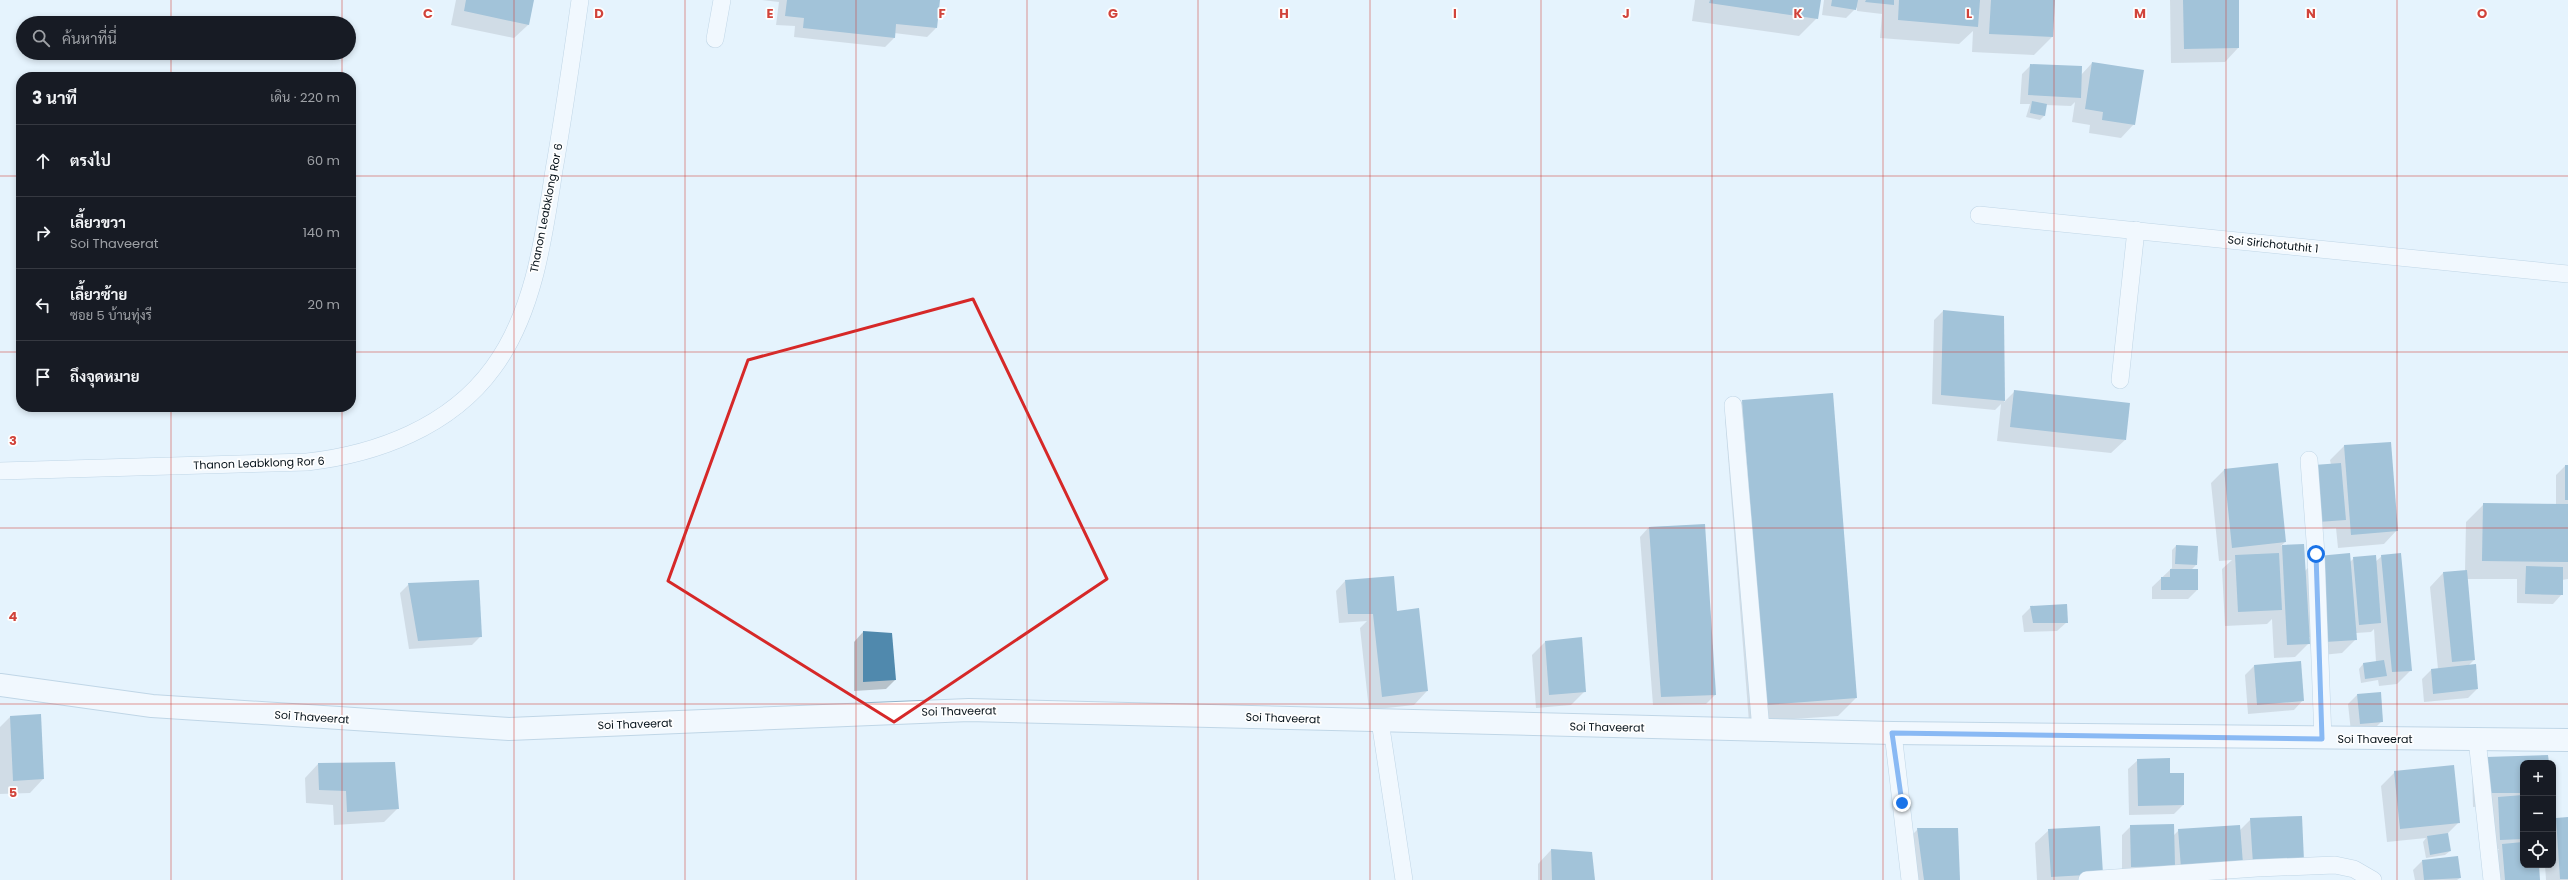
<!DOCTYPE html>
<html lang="th">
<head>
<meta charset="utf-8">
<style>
  :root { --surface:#171b24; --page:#242831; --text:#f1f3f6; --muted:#9ea1a6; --line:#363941 }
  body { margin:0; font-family:Poppins,Sarabun,sans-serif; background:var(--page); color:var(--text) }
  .controls { position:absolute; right:12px; bottom:12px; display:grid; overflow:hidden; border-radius:8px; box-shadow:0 2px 6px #0003 }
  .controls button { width:36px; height:36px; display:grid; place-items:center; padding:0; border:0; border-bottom:1px solid var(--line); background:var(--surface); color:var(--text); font:20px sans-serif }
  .stop { position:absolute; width:12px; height:12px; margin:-9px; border:3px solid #1a73e8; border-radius:50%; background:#fff }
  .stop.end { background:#1a73e8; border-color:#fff; box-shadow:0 1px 4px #0008 }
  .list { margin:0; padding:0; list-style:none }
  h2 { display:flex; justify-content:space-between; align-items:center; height:52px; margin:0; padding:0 16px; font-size:17px }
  h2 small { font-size:13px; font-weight:400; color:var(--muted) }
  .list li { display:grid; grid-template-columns:26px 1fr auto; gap:12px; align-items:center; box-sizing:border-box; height:72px; padding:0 16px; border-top:1px solid var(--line) }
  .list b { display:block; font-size:15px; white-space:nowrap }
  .list p { margin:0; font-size:13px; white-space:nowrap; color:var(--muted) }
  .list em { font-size:13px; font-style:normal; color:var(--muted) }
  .icon { flex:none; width:22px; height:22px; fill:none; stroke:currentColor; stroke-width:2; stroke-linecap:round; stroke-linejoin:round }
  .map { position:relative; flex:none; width:2568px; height:880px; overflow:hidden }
  .search { position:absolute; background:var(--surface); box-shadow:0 2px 6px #0003; left:16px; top:16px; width:340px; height:44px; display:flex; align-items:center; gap:10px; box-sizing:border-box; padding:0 14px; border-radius:22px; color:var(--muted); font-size:15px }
  .panel { position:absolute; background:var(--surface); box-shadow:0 2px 6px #0003; left:16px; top:72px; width:340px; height:340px; border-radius:16px }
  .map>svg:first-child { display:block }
  .shadow { fill:#0003 }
  .building { fill:#5089ad }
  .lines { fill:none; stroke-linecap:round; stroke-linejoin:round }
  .street-casing { stroke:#92b4cb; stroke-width:18 }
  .secondary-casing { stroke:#92b4cb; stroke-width:24 }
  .street { stroke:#fff; stroke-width:17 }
  .secondary { stroke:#fff; stroke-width:22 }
  .route { stroke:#1a73e8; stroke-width:5 }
  .marked { fill:none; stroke:#d62828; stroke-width:3; stroke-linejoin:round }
  .grid { fill:none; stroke:#d1433a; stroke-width:1; stroke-opacity:0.55 }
  .labels { text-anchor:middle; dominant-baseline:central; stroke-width:3.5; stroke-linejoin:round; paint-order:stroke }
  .street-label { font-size:11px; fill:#041018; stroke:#fefefe }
  .grid-label { font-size:13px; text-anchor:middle; font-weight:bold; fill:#d1433a; stroke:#fefefe; stroke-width:3.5; stroke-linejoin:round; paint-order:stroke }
</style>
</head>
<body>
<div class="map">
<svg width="2568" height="880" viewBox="0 0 2568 880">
  <rect width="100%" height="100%" fill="#e5f3fd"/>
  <g class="shadow">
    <path d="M456,0H533L528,25L514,38L451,25Z"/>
    <path d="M762,0H939L936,28L927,37L894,33V38L885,47L794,37L795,26L776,25L779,2Z"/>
    <path d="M1695,0H1820L1817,18L1799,36L1692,21Z"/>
    <path d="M1824,0H2054L2052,37L2034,55L1972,52L1973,31L1959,44L1880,38L1882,14L1857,11V7L1846,18L1822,15Z"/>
    <path d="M2170,0H2238V48L2225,62L2171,63Z"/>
    <path d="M2092,63L2134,124L2121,138L2089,133L2090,125L2072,122L2075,102L2071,106L2046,105L2044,116L2040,120L2026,117L2030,104H2020L2022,74L2031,65L2081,75Z"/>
    <path d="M1943,311L2003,317L2004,402L2015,391L2125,440L2111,453L1997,441L2001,404L1995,410L1932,404L1934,320Z"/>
    <path d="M1743,401L1856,698L1838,716L1749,722L1725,419Z"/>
    <path d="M2390,443L2397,530L2384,544L2338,548L2336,528L2309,530L2331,465L2330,460L2344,446Z"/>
    <path d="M2565,466H2568V579L2562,580V594L2553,604L2517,603V579H2467L2474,660L2468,666L2477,689L2468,698L2424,702L2422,679L2431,670L2438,669L2430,587L2443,573L2465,571L2466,522L2484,504L2556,505V475Z"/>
    <path d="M2224,470L2285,542L2281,546L2303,545L2305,571L2318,557L2350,562L2354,558L2375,562L2382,556L2411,670L2397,684L2379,686L2378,680L2361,683L2359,669L2363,664L2376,662L2374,629L2371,632L2356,633V639L2342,653L2312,656L2310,637H2308L2309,643L2295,657L2274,658L2272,619L2267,624L2225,626L2222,569L2232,560L2219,561L2211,483Z"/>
    <path d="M1704,525L1715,695L1706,704L1653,705L1640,537L1649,527Z"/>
    <path d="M2176,546L2196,565L2191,570L2197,590L2188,599H2152V587L2172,568V550Z"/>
    <path d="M1345,581L1396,612L1427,691L1414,705L1369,710L1360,628L1367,621L1339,623L1336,591Z"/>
    <path d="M409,584L481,636L472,645L409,649L400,593Z"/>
    <path d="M2031,607L2067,622L2057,631L2024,632L2022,616Z"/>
    <path d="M863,632L895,680L886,689L854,691V642Z"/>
    <path d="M1545,642L1585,691L1571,705L1536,708L1532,655Z"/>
    <path d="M2300,662L2303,700L2294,710L2248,714L2245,675L2254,666Z"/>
    <path d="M2357,695L2382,721L2373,730L2351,732L2348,704Z"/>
    <path d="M10,717L43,779L30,793L0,794V727Z"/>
    <path d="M2486,758L2548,763H2523V865H2538L2539,880H2495L2494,854L2499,849H2492L2489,806L2473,807L2472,771Z"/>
    <path d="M2138,760L2169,774L2183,805L2174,814L2129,815L2128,769Z"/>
    <path d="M318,764L398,808L384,822L334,825L333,805L306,803L305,778Z"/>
    <path d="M2395,772L2458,823L2447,834L2450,851L2445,855L2426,858L2423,842L2426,838L2387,842L2381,786Z"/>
    <path d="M2568,818V880H2546L2545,865H2553V822L2556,819Z"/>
    <path d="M2251,819L2303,861L2122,876V835L2131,826L2173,836L2179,830H2240Z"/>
    <path d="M1918,829L1959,880H1909L1904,843Z"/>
    <path d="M2049,830L2095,880H2037L2035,843Z"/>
    <path d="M1551,850L1594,880H1538V864Z"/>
    <path d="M2422,861L2460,878L2457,880H2415L2413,870Z"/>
  </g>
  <g class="building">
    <path d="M466,0H534L529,25L464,11Z"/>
    <path d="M787,0H940L937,28L896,24L895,38L803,28L804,18L785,16Z"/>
    <path d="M1710,0H1821L1818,19L1709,3Z"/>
    <path d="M1832,0H1858L1856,10L1831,6Z"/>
    <path d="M1866,0H1894V5L1865,2Z"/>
    <path d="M1899,0H1980L1978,27L1898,20Z"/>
    <path d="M1991,0H2055L2053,37L1989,34Z"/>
    <path d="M2183,0H2239V48L2184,49Z"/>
    <path d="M2092,62L2144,70L2135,125L2102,120L2103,112L2085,109Z"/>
    <path d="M2030,64L2082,66L2081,98L2028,95Z"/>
    <path d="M2032,101L2047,104L2045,116L2030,113Z"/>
    <path d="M1943,310L2004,316L2005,401L1941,395Z"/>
    <path d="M2014,390L2130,403L2126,440L2010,427Z"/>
    <path d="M1833,393L1857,698L1766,705L1742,400Z"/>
    <path d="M2391,442L2398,531L2351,535L2344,445Z"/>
    <path d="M2278,463L2286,542L2232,548L2224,469Z"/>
    <path d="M2341,463L2346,520L2318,522L2314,465Z"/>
    <rect x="2565" y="465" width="3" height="35"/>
    <path d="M2483,503L2568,504V562L2482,561Z"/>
    <path d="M1705,524L1716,695L1661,697L1649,527Z"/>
    <path d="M2304,544L2310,644L2287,645L2282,545Z"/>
    <path d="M2176,545L2198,546L2197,565L2175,564Z"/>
    <path d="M2279,553L2282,610L2238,612L2235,555Z"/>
    <path d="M2350,553L2357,640L2325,642L2318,556Z"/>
    <path d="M2401,553L2412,671L2392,672L2381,555Z"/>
    <path d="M2376,555L2381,623L2359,625L2353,557Z"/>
    <path d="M2526,566L2563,567V595L2525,594Z"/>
    <path d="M2170,569H2198V590H2161V577H2170Z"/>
    <path d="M2467,570L2475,660L2452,662L2443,572Z"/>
    <path d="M1394,576L1397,611L1419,608L1428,691L1382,697L1373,614H1348L1345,580Z"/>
    <path d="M479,580L482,637L418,641L408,583Z"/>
    <path d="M2067,604L2068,623H2033L2030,606Z"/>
    <path d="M863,631L892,633L896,680L863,682Z"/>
    <path d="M1582,637L1586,692L1549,695L1545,641Z"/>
    <path d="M2384,660L2387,676L2365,679L2363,663Z"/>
    <path d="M2301,661L2304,701L2257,705L2254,665Z"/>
    <path d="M2476,664L2478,689L2433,694L2431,669Z"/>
    <path d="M2381,692L2383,722L2360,724L2357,694Z"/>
    <path d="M41,714L44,779L13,781L10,716Z"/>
    <path d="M2548,755L2549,763H2523V793H2486V757Z"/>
    <path d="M2170,758V773H2184V805L2138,806L2137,759Z"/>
    <path d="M395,762L399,809L347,812L346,791L319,790L318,763Z"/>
    <path d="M2454,765L2460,823L2400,829L2394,771Z"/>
    <path d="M2523,795V839L2500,840L2498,797Z"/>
    <path d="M2302,816L2304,861L2253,864L2250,818Z"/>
    <path d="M2568,817V879H2560L2556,818Z"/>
    <path d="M2174,824L2175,866L2131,867L2130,825Z"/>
    <path d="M2240,825L2243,864L2181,868L2178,829Z"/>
    <path d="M2100,826L2103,874L2051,877L2048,829Z"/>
    <path d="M1917,828H1958L1960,880H1924Z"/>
    <path d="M2448,833L2451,851L2430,855L2427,836Z"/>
    <path d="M2523,842V865H2539L2540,880H2505L2502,844Z"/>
    <path d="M1551,849L1592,852L1595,880H1552Z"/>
    <path d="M2458,856L2461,878L2424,880L2422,860Z"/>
  </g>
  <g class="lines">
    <defs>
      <g id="street">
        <path d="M715,39L722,0"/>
        <path d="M1979,215L2568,274"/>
        <path d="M2120,380L2136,230"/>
        <path d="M1733,405L1761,730"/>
        <path d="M2309,460L2316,554L2323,739"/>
        <path d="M0,471L307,462C377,454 450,427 493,368C534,313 544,236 554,170C564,114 572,57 580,0"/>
        <path d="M1380,721L1404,880"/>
        <path d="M1893,733L1910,880"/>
        <path d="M2477,739L2492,880"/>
        <path d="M2087,880L2257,868L2335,865L2354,869L2373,880"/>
      </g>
      <path id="secondary" d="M0,685L152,706L509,729L969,710L1893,733L2568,740"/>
    </defs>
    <use href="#street" class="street-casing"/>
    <use href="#secondary" class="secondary-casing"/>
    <use href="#street" class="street"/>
    <use href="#secondary" class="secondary"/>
  </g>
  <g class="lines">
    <path class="route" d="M1902,803L1892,733L2322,739L2316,554"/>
  </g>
  <path d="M0 0H2568V880H0ZM973,299L1107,579L894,722L668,581L748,360Z" fill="#e5f3fd" fill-opacity=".55" fill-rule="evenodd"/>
  <path class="marked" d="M973,299L1107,579L894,722L668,581L748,360Z"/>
  <path class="grid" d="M171,0V23M342,0V23M514,0V880M685,0V880M856,0V880M1027,0V880M1198,0V880M1370,0V880M1541,0V880M1712,0V880M1883,0V880M2054,0V880M2226,0V880M2397,0V880M171,53V77M342,53V77M0,176H21M351,176H2568M0,352H21M351,352H2568M171,407V880M342,407V880M0,528H2568M0,704H2568"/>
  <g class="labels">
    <g class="street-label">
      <text transform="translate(546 208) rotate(-79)">Thanon Leabklong Ror 6</text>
      <text transform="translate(2273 244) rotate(6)">Soi Sirichotuthit 1</text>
      <text transform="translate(259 463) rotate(-2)">Thanon Leabklong Ror 6</text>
      <text transform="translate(959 711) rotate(-1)">Soi Thaveerat</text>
      <text transform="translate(312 717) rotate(4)">Soi Thaveerat</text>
      <text transform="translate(1283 718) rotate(2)">Soi Thaveerat</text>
      <text transform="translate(635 724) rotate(-2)">Soi Thaveerat</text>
      <text transform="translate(1607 727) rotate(1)">Soi Thaveerat</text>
      <text x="2375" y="739">Soi Thaveerat</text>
    </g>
  </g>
  <g class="grid-label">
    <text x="428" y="18">C</text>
    <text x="599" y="18">D</text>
    <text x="770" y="18">E</text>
    <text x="942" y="18">F</text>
    <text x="1113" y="18">G</text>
    <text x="1284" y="18">H</text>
    <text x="1455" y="18">I</text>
    <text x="1626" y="18">J</text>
    <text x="1798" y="18">K</text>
    <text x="1969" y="18">L</text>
    <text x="2140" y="18">M</text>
    <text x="2311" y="18">N</text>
    <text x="2482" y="18">O</text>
    <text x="13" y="445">3</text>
    <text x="13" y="621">4</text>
    <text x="13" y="797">5</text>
  </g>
</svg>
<div class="controls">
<button>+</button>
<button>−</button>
<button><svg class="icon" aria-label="locate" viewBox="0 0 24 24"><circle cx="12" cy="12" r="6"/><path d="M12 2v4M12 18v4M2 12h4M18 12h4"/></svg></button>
</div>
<div class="stop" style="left:2316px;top:554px"></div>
<div class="stop end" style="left:1902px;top:803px"></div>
<div class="search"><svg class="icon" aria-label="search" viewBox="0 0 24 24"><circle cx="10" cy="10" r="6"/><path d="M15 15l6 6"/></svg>ค้นหาที่นี่</div>
<section class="panel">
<h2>3 นาที<small>เดิน · 220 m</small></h2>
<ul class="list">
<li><svg class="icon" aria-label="ahead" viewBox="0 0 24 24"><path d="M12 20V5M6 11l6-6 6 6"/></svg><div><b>ตรงไป</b></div><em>60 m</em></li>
<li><svg class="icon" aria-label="right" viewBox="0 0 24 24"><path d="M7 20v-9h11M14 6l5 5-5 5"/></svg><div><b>เลี้ยวขวา</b><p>Soi Thaveerat</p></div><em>140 m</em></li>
<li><svg class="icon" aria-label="left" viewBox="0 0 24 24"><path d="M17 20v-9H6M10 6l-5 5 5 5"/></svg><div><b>เลี้ยวซ้าย</b><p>ซอย 5 บ้านทุ่งรี</p></div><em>20 m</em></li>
<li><svg class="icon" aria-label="arrive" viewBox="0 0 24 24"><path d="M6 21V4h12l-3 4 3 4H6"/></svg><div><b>ถึงจุดหมาย</b></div></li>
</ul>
</section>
</div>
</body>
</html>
